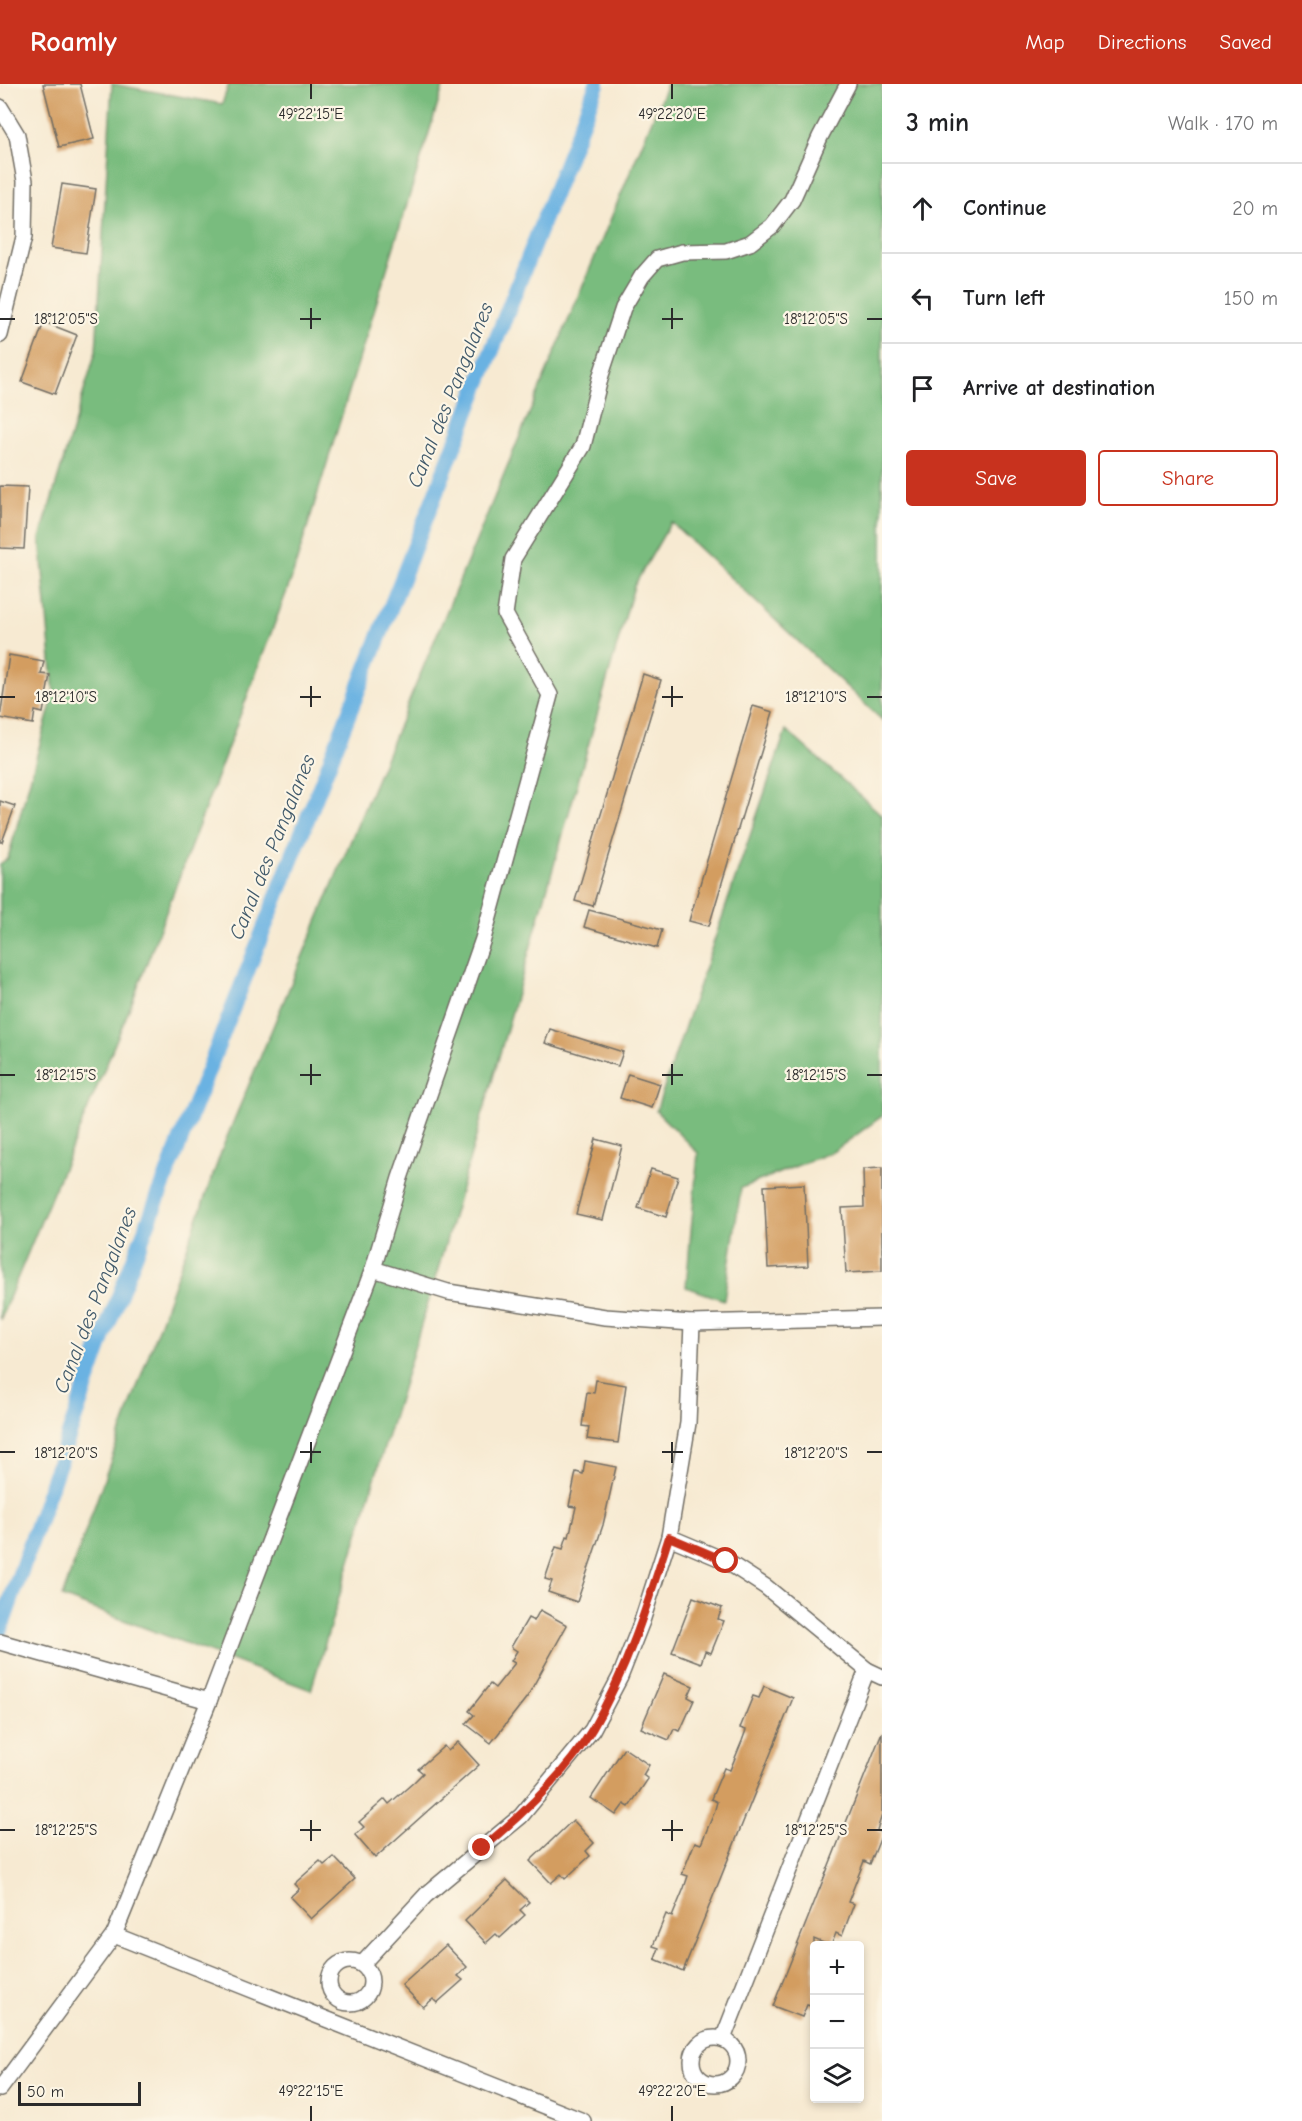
<!DOCTYPE html>
<html lang="en">
<head>
<meta charset="utf-8">
<style>
  :root { --surface:#fff; --page:#f2f2f2; --text:#202124; --muted:#757577; --line:#e0e0e0; --accent:#c8321e }
  body { margin:0; font-family:"Comic Neue",sans-serif; background:var(--page); color:var(--text) }
  .controls { position:absolute; right:18px; bottom:18px; display:grid; overflow:hidden; border-radius:6px; box-shadow:0 3px 9px #0003 }
  .controls button { width:54px; height:54px; display:grid; place-items:center; padding:0; border:0; border-bottom:2px solid var(--line); background:var(--surface); color:var(--text); font:30px sans-serif }
  .scale { position:absolute; left:18px; bottom:15px; width:123px; box-sizing:border-box; padding-left:6px; border:3px solid #2b2b2b; border-top:0; font-size:16px; line-height:21px; white-space:nowrap; color:#2b2b2b; -webkit-text-stroke:4px #fcf5e5; paint-order:stroke }
  .stop { position:absolute; width:18px; height:18px; margin:-14px; border:4px solid #c8321e; border-radius:50%; background:#fff }
  .stop.end { background:#c8321e; border-color:#fff; box-shadow:0 2px 6px #0008 }
  .list { margin:0; padding:0; list-style:none }
  h2 { display:flex; justify-content:space-between; align-items:center; height:78px; margin:0; padding:0 24px; font-size:26px }
  h2 small { font-size:20px; font-weight:400; color:var(--muted) }
  .list li { display:grid; grid-template-columns:39px 1fr auto; gap:18px; align-items:center; box-sizing:border-box; height:90px; padding:0 24px; border-top:2px solid var(--line) }
  .list b { display:block; font-size:22px; white-space:nowrap }
  .list em { font-size:20px; font-style:normal; color:var(--muted) }
  .actions { display:flex; gap:12px; padding:18px 24px }
  .actions a { flex:1; padding:14px 0; border:2px solid var(--accent); border-radius:6px; text-align:center; font-size:21px; color:var(--accent) }
  .actions .main { background:var(--accent); color:#fff }
  .icon { flex:none; width:33px; height:33px; fill:none; stroke:currentColor; stroke-width:2; stroke-linecap:round; stroke-linejoin:round }
  .map { position:relative; flex:none; width:882px; height:2037px; overflow:hidden }
  header { display:flex; align-items:center; gap:36px; box-sizing:border-box; height:84px; padding:0 30px; background:var(--accent); color:#fff }
  header strong { font-size:28px }
  nav { display:flex; gap:33px; margin-inline-start:auto; font-size:21px }
  main { display:flex }
  aside { flex:1; background:var(--surface) }
  .map>svg:first-child { display:block }
  .forest { fill:#79bc7e; stroke:#527454; stroke-width:1.5 }
  .lines { fill:none; stroke-linecap:round; stroke-linejoin:round }
  .canal { stroke:#6bb2e2; stroke-width:16 }
  .building { fill:#d39d60 }
  .street-casing { stroke:#726e65; stroke-width:18 }
  .street { stroke:#fff; stroke-width:15 }
  .route { stroke:#c8321e; stroke-width:8 }
  .ticks { fill:none; stroke:#2b2b2b; stroke-width:2 }
  .labels { text-anchor:middle; dominant-baseline:central; stroke-width:4.5; stroke-linejoin:round; paint-order:stroke }
  .water-label { font-size:21px; font-style:italic; fill:#415a6b; stroke:#fcf5e5 }
  .ticks-label { font-size:15px; text-anchor:middle; fill:#2b2b2b; stroke:#fcf5e5; stroke-width:4.5; stroke-linejoin:round; paint-order:stroke }
</style>
</head>
<body>
<header>
<strong>Roamly</strong>
<nav><a>Map</a><a>Directions</a><a>Saved</a></nav>
</header>
<main>
<div class="map">
<svg width="882" height="2037" viewBox="0 0 882 2037">
  <rect width="100%" height="100%" fill="#fcf5e5"/>
  <filter id="ink" filterUnits="userSpaceOnUse"><feTurbulence type="fractalNoise" baseFrequency=".0167" numOctaves="2"/><feDisplacementMap in="SourceGraphic" scale="12" xChannelSelector="R" yChannelSelector="G"/><feConvolveMatrix kernelMatrix="1 2 1 2 8 2 1 2 1" color-interpolation-filters="sRGB"/></filter>
  <filter id="wash" filterUnits="userSpaceOnUse"><feTurbulence type="fractalNoise" baseFrequency=".008" numOctaves="4" result="noise"/><feDisplacementMap in="SourceGraphic" scale="24" xChannelSelector="R" yChannelSelector="G"/><feGaussianBlur stdDeviation="1.35" result="paint"/><feColorMatrix in="noise" values="0 0 0 0 0 0 0 0 0 0 0 0 0 0 0 0 0 1.4 0 .05"/><feComposite in="paint" operator="in"/></filter>
  <g filter="url(#wash)">
    <rect width="100%" height="100%" fill="#f7ead2"/>
    <g class="forest">
      <path d="M112,0L222,20L229,0H444L291,496L133,916L0,1236V780L8,774L54,610L40,454L96,267Z"/>
      <path d="M667,0H882V636L671,438L634,502L439,1182L311,1606L62,1513L224,1060Z"/>
      <path d="M786,646L882,731V1032L834,1067L741,1104L724,1216L686,1203L698,1069L656,1027Z"/>
    </g>
    <g class="lines">
      <path class="canal" d="M0,1547L105,1248L597,0"/>
    </g>
    <g id="blocks">
      <g class="building">
        <path d="M43,0H80L94,55L59,63Z"/>
        <path d="M62,100L96,105L86,169L51,164Z"/>
        <path d="M44,238L77,251L55,310L22,298Z"/>
        <path d="M0,402L28,403L24,465L0,464Z"/>
        <path d="M9,571L44,577L41,590L50,591L43,629L35,627L33,640L0,634Z"/>
        <path d="M643,590L661,596L593,822L575,817Z"/>
        <path d="M753,622L773,628L709,842L689,837Z"/>
        <path d="M0,717L15,722L2,758H0Z"/>
        <path d="M589,826L662,846L657,864L584,843Z"/>
        <path d="M550,945L623,968L618,982L545,959Z"/>
        <path d="M628,990L660,1000L652,1024L620,1014Z"/>
        <path d="M596,1055L622,1062L603,1136L576,1130Z"/>
        <path d="M882,1084V1187L846,1189L842,1124L864,1123L863,1085Z"/>
        <path d="M651,1085L678,1093L666,1133L638,1124Z"/>
        <path d="M804,1100L808,1182L768,1184L764,1102Z"/>
        <path d="M596,1296L626,1301L618,1359L587,1355L589,1343L582,1342L587,1308L594,1309Z"/>
        <path d="M585,1377L616,1383L603,1441L577,1518L548,1508L552,1497L545,1495L556,1463L563,1465L567,1452L569,1453L576,1423L569,1422L576,1388L583,1390Z"/>
        <path d="M693,1513L722,1524L718,1535L724,1537L711,1569L705,1567L701,1579L672,1568Z"/>
        <path d="M540,1526L567,1541L527,1613L491,1659L466,1640L474,1631L469,1627L490,1600L495,1604L515,1579L511,1577L517,1567L511,1563L528,1534L534,1537Z"/>
        <path d="M664,1590L693,1602L688,1613L694,1616L680,1647L674,1645L669,1656L641,1644Z"/>
        <path d="M764,1602L793,1614L683,1887L655,1875L659,1864L653,1862L666,1830L672,1833L684,1804L688,1792L682,1790L695,1758L701,1760L714,1729L717,1718L711,1715L724,1684L730,1686L742,1657L746,1646L740,1644L753,1612L759,1614Z"/>
        <path d="M882,1648V1731L877,1746L882,1750L870,1780L864,1777L848,1818L854,1820L842,1852L836,1849L831,1862L814,1855V1923L807,1921L802,1933L773,1922Z"/>
        <path d="M458,1658L479,1681L375,1774L355,1751L364,1743L359,1738L385,1715L389,1720L414,1698L423,1689L418,1685L444,1662L448,1667Z"/>
        <path d="M624,1664L649,1681L643,1691L648,1695L629,1723L624,1720L616,1731L591,1714Z"/>
        <path d="M573,1736L594,1759L586,1767L590,1772L565,1795L561,1790L551,1799L530,1777Z"/>
        <path d="M334,1773L355,1795L311,1835L290,1813L299,1805L294,1800L320,1777L324,1781Z"/>
        <path d="M507,1796L529,1818L520,1826L525,1831L500,1854L496,1850L486,1859L465,1837Z"/>
        <path d="M446,1861L467,1883L458,1892L463,1896L437,1919L433,1915L423,1923L402,1901Z"/>
      </g>
    </g>
  </g>
  <g filter="url(#ink)">
    <use href="#blocks" fill-opacity="0" stroke="#726e65" stroke-width="1.5"/>
    <g class="lines">
      <defs>
        <g id="street">
          <path d="M848,0L820,53L792,116L772,142L750,159L726,167L682,168L657,175L642,192L623,224L601,291L583,362L513,475L505,530L550,611L483,855L400,1094L373,1185L448,1208L605,1233L692,1239L882,1234"/>
          <path d="M0,23L17,51L25,97L24,153L0,251"/>
          <path d="M373,1185L209,1617L114,1851L583,2037"/>
          <path d="M669,1453L688,1339L692,1239"/>
          <path d="M0,1558L209,1617"/>
          <circle cx="350" cy="1898" r="21"/>
          <path d="M362,1880L426,1811L521,1732L592,1646L620,1593L642,1537L669,1453L726,1477L766,1503L867,1586"/>
          <circle cx="715" cy="1977" r="23"/>
          <path d="M723,1955L867,1586L882,1593"/>
          <path d="M0,2005L114,1851"/>
        </g>
      </defs>
      <use href="#street" class="street-casing"/>
      <use href="#street" class="street"/>
    </g>
  </g>
  <g class="lines" filter="url(#ink)">
    <path class="route" d="M482,1764C522,1731 567,1689 593,1644C628,1584 648,1519 669,1453L726,1477"/>
  </g>
  <path class="ticks" d="M311,0V15M672,0V15M311,224V245M672,224V245M0,235H15M300,235H321M662,235H683M867,235H882M311,602V623M672,602V623M0,613H15M300,613H321M662,613H683M867,613H882M311,980V1001M672,980V1001M0,991H15M300,991H321M662,991H683M867,991H882M311,1358V1379M672,1358V1379M0,1368H15M300,1368H321M662,1368H683M867,1368H882M311,1736V1757M672,1736V1757M0,1746H15M300,1746H321M662,1746H683M867,1746H882M311,2022V2037M672,2022V2037"/>
  <g class="labels">
    <g class="water-label">
      <text transform="translate(450 311) rotate(-68)">Canal des Pangalanes</text>
      <text transform="translate(272 763) rotate(-68)">Canal des Pangalanes</text>
      <text transform="translate(95 1216) rotate(-69)">Canal des Pangalanes</text>
    </g>
  </g>
  <g class="ticks-label">
    <text x="311" y="35">49°22'15"E</text>
    <text x="672" y="35">49°22'20"E</text>
    <text x="66" y="240">18°12'05"S</text>
    <text x="816" y="240">18°12'05"S</text>
    <text x="66" y="618">18°12'10"S</text>
    <text x="816" y="618">18°12'10"S</text>
    <text x="66" y="996">18°12'15"S</text>
    <text x="816" y="996">18°12'15"S</text>
    <text x="66" y="1374">18°12'20"S</text>
    <text x="816" y="1374">18°12'20"S</text>
    <text x="66" y="1751">18°12'25"S</text>
    <text x="816" y="1751">18°12'25"S</text>
    <text x="311" y="2012">49°22'15"E</text>
    <text x="672" y="2012">49°22'20"E</text>
  </g>
</svg>
<div class="controls">
<button>+</button>
<button>−</button>
<button><svg class="icon" aria-label="layers" viewBox="0 0 24 24"><path d="M12 4l9 5-9 5-9-5zM3 14l9 5 9-5"/></svg></button>
</div>
<div class="scale">50 m</div>
<div class="stop" style="left:726px;top:1477px"></div>
<div class="stop end" style="left:482px;top:1764px"></div>
</div>
<aside>
<h2>3 min<small>Walk · 170 m</small></h2>
<ul class="list">
<li><svg class="icon" aria-label="ahead" viewBox="0 0 24 24"><path d="M12 20V5M6 11l6-6 6 6"/></svg><div><b>Continue</b></div><em>20 m</em></li>
<li><svg class="icon" aria-label="left" viewBox="0 0 24 24"><path d="M17 20v-9H6M10 6l-5 5 5 5"/></svg><div><b>Turn left</b></div><em>150 m</em></li>
<li><svg class="icon" aria-label="arrive" viewBox="0 0 24 24"><path d="M6 21V4h12l-3 4 3 4H6"/></svg><div><b>Arrive at destination</b></div></li>
</ul>
<div class="actions"><a class="main">Save</a><a>Share</a></div>
</aside>
</main>
</body>
</html>
